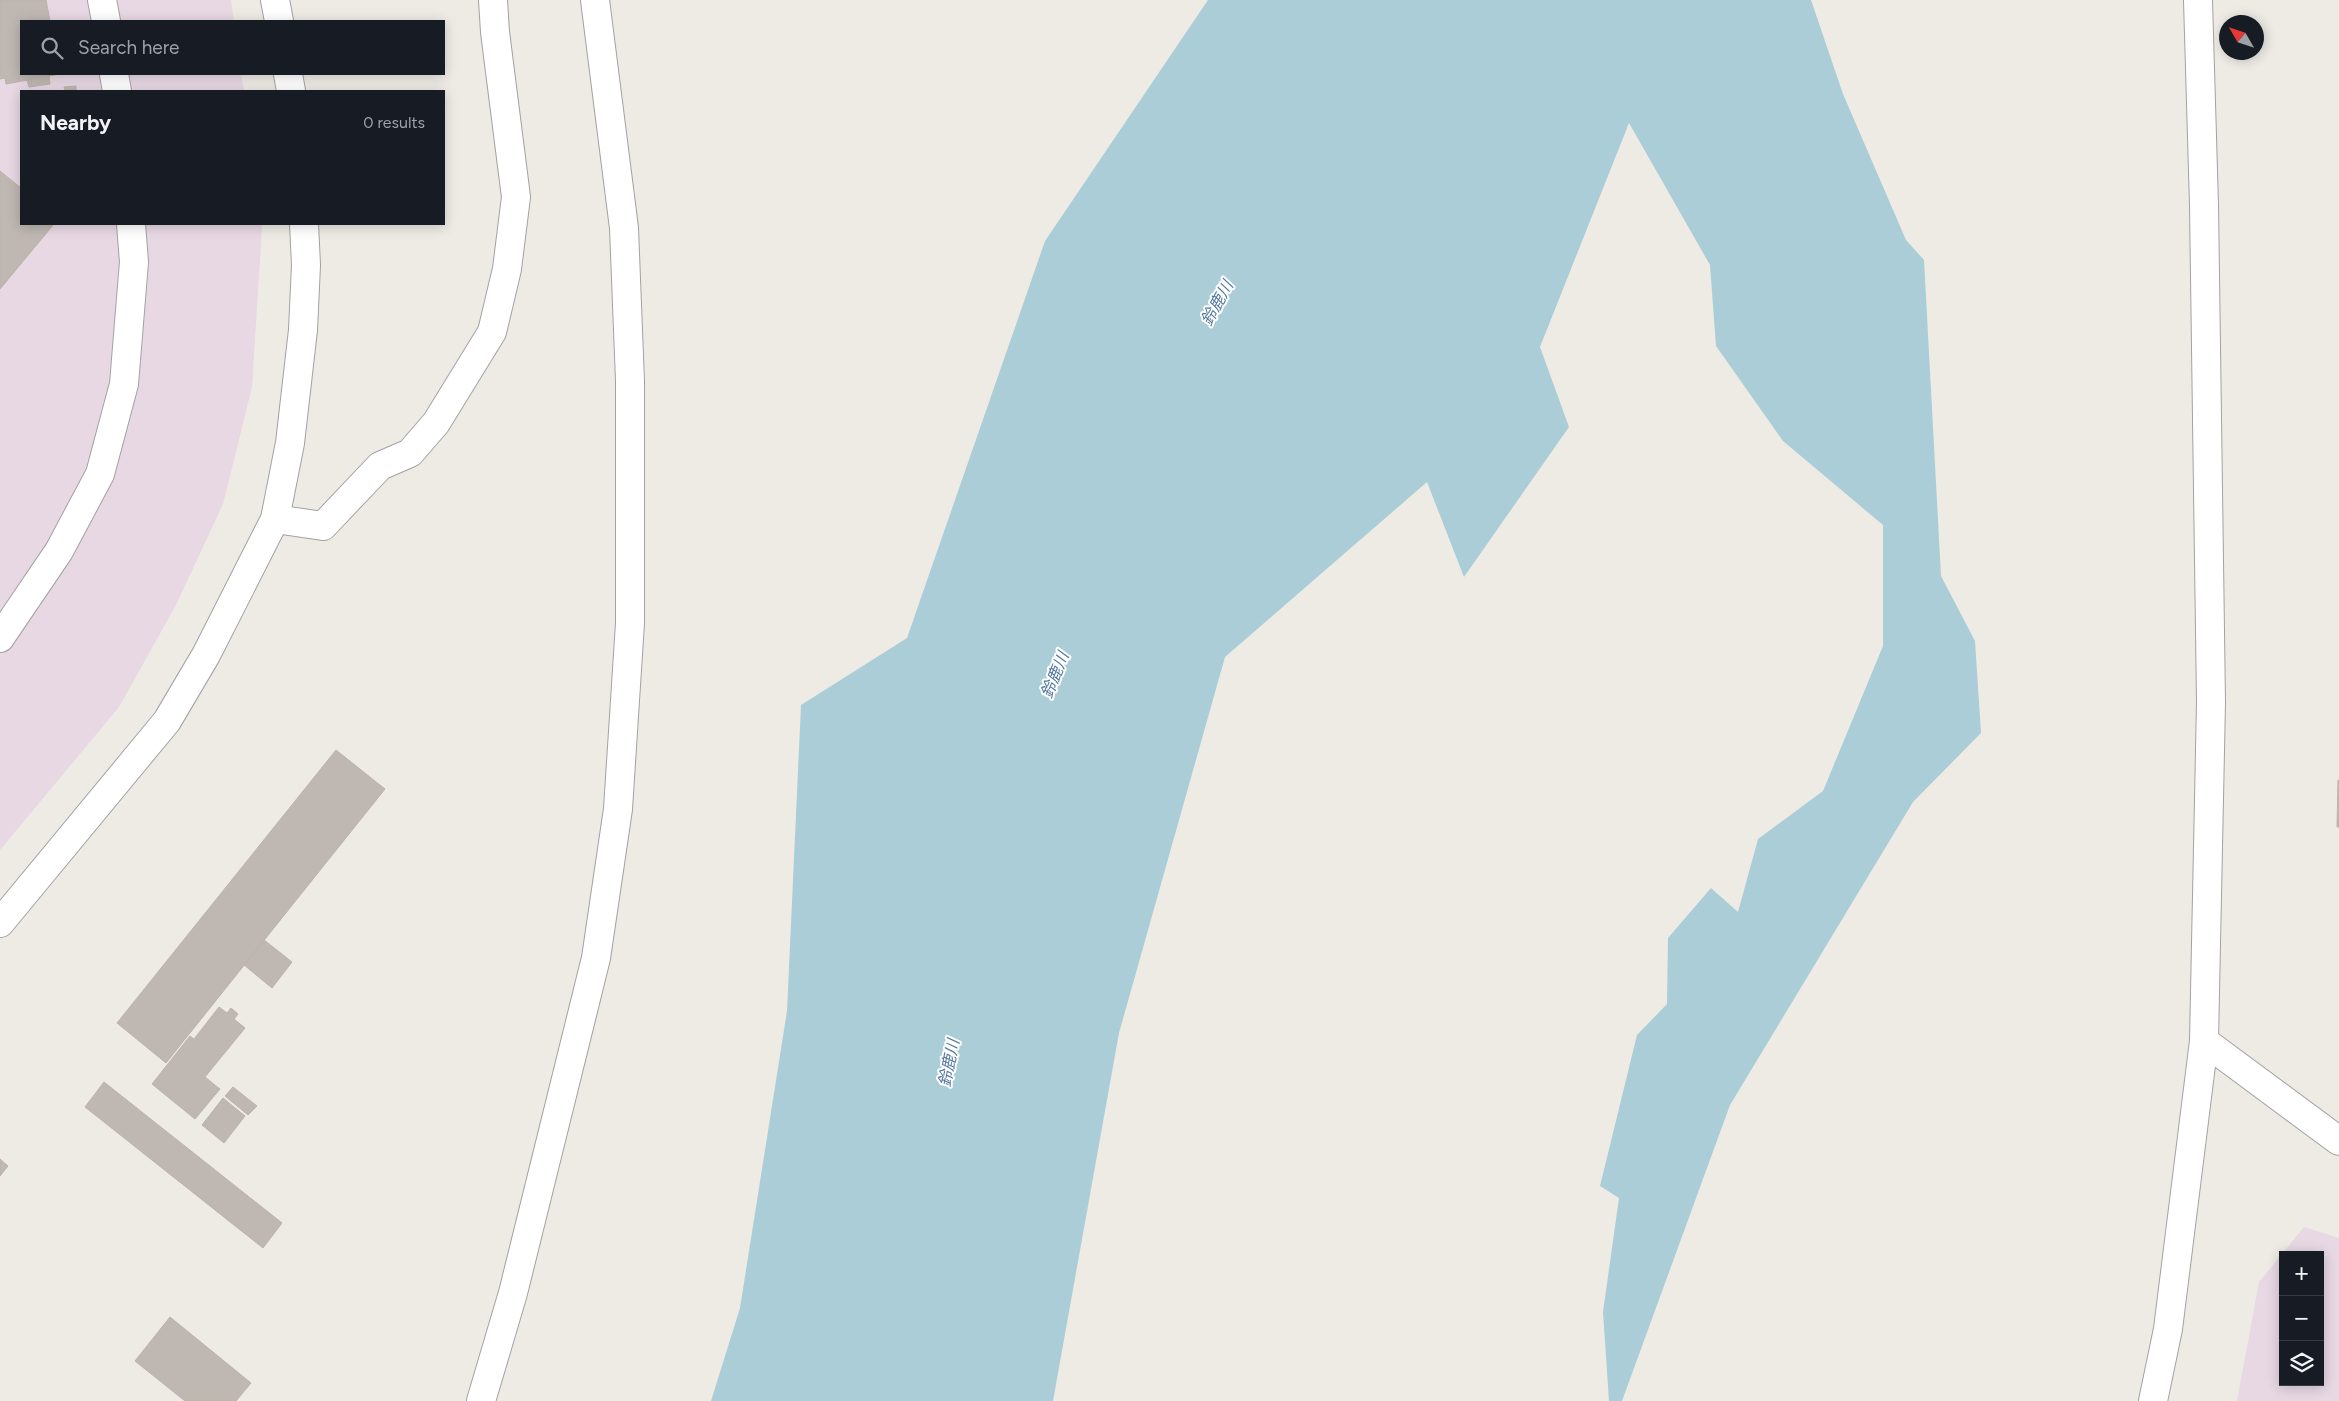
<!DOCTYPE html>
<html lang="en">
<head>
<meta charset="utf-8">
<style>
  :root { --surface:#171b24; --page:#242831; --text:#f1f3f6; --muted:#9ea1a6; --line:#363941 }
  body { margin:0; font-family:Figtree,"Noto Sans JP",sans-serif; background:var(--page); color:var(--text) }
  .controls { position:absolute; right:15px; bottom:15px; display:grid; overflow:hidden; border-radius:0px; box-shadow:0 2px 12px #0003 }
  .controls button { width:45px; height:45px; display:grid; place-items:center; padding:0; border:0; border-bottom:1px solid var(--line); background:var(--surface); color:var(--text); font:25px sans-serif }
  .compass { position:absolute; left:2219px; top:15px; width:45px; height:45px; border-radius:50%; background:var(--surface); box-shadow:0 2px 12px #0003; rotate:309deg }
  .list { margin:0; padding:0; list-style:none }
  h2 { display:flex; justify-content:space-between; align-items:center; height:65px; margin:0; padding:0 20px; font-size:21px }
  h2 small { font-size:16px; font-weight:400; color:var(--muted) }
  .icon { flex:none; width:28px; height:28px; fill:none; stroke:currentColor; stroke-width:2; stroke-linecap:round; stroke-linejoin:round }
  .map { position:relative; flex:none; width:2339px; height:1401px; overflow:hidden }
  .search { position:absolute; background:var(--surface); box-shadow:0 2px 12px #0003; left:20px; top:20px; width:425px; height:55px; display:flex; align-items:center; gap:12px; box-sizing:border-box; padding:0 18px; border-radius:0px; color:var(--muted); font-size:19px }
  .panel { position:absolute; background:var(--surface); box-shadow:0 2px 12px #0003; left:20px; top:90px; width:425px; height:135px; border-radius:0px }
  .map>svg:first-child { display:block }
  .industrial { fill:#e7d8e4; fill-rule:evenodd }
  .water { fill:#aacdd8 }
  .building { fill:#beb7b2; stroke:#beb3a9 }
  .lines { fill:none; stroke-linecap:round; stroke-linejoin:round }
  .minor-casing { stroke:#a2a2a2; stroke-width:30 }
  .minor { stroke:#fff; stroke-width:28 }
  .labels { text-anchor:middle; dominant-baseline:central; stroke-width:4; stroke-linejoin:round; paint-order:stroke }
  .water-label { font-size:16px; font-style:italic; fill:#51769e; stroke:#fff }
</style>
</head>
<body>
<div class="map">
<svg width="2339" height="1401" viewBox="0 0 2339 1401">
  <rect width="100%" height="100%" fill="#eeebe5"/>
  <g class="industrial">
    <path d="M0,0H231L234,21H21V74H241L244,91H21V224H262V226L252,387L223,504L176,605L119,707L0,850Z"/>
    <path d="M2304,1227L2339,1238V1401H2237L2259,1282ZM2283,1255H2320V1382H2283Z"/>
  </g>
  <path class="water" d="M1208,0H1811L1843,94L1906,240L1924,260L1941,576L1975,641L1981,733L1913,802L1730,1105L1622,1401H1609L1603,1312L1619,1198L1600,1186L1637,1035L1667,1004L1668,938L1711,888L1738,912L1758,839L1823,791L1883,646V525L1783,441L1716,346L1710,265L1629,123L1540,347L1569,427L1464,577L1427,482L1225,657L1119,1033L1053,1401H711L740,1308L787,1011L801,705L907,638L1045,241Z"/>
  <g class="building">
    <path d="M0,0H46L50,21H21V74H60L6,84L5,78L0,79Z"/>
    <path d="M49,76L50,84L29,87L27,80Z"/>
    <path d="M76,86V91H65L64,87Z"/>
    <path d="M0,171L21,188V224H54L0,289Z"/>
    <path d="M336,750L385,789L166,1063L117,1023Z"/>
    <path d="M2338,780H2339V827H2337Z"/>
    <path d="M264,940L292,962L272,988L244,965Z"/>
    <path d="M219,1007L227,1013L231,1008L238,1014L234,1019L245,1028L205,1077L220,1089L195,1119L152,1084L190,1036L194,1039Z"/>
    <path d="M104,1082L282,1223L263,1248L85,1107Z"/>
    <path d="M233,1087L257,1106L248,1115L225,1096Z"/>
    <path d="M223,1098L245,1116L224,1143L202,1125Z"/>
    <path d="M0,1159L8,1166L0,1176Z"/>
    <path d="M170,1317L251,1383L236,1401H185L135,1361Z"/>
  </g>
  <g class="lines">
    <defs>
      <g id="minor">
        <path d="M102,0L106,21"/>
        <path d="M275,0L279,21"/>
        <path d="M114,74L117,91"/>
        <path d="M288,74L291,91"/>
        <path d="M275,519L323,526L380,466L410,453L436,423L492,332L507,269L516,197L495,32L493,0"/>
        <path d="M0,638L59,551L100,474L124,384L134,262L131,224"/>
        <path d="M0,923L167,721L206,655L275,519L290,443L303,330L306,265L304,224"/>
        <path d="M2204,1041L2339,1141"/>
        <path d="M481,1401L513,1293L596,958L618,809L630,623V381L624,228L595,0"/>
        <path d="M2153,1401L2168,1329L2204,1041L2211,702L2204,205L2198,0"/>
      </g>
    </defs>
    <use href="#minor" class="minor-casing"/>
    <use href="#minor" class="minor"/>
  </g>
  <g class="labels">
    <g class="water-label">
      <text transform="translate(1217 303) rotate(-61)">鈴鹿川</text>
      <text transform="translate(1055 675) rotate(-68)">鈴鹿川</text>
      <text transform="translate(949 1063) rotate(-79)">鈴鹿川</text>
    </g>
  </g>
</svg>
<div class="controls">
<button>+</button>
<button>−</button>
<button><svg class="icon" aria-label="layers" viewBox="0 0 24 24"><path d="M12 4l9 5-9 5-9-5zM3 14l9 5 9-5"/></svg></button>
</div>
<svg class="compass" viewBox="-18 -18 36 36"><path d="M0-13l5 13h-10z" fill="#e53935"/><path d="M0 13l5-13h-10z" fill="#9ea1a6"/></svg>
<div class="search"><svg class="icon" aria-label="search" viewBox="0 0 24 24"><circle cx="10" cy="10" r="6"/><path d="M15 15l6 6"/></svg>Search here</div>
<section class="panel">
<h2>Nearby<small>0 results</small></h2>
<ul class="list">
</ul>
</section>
</div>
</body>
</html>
